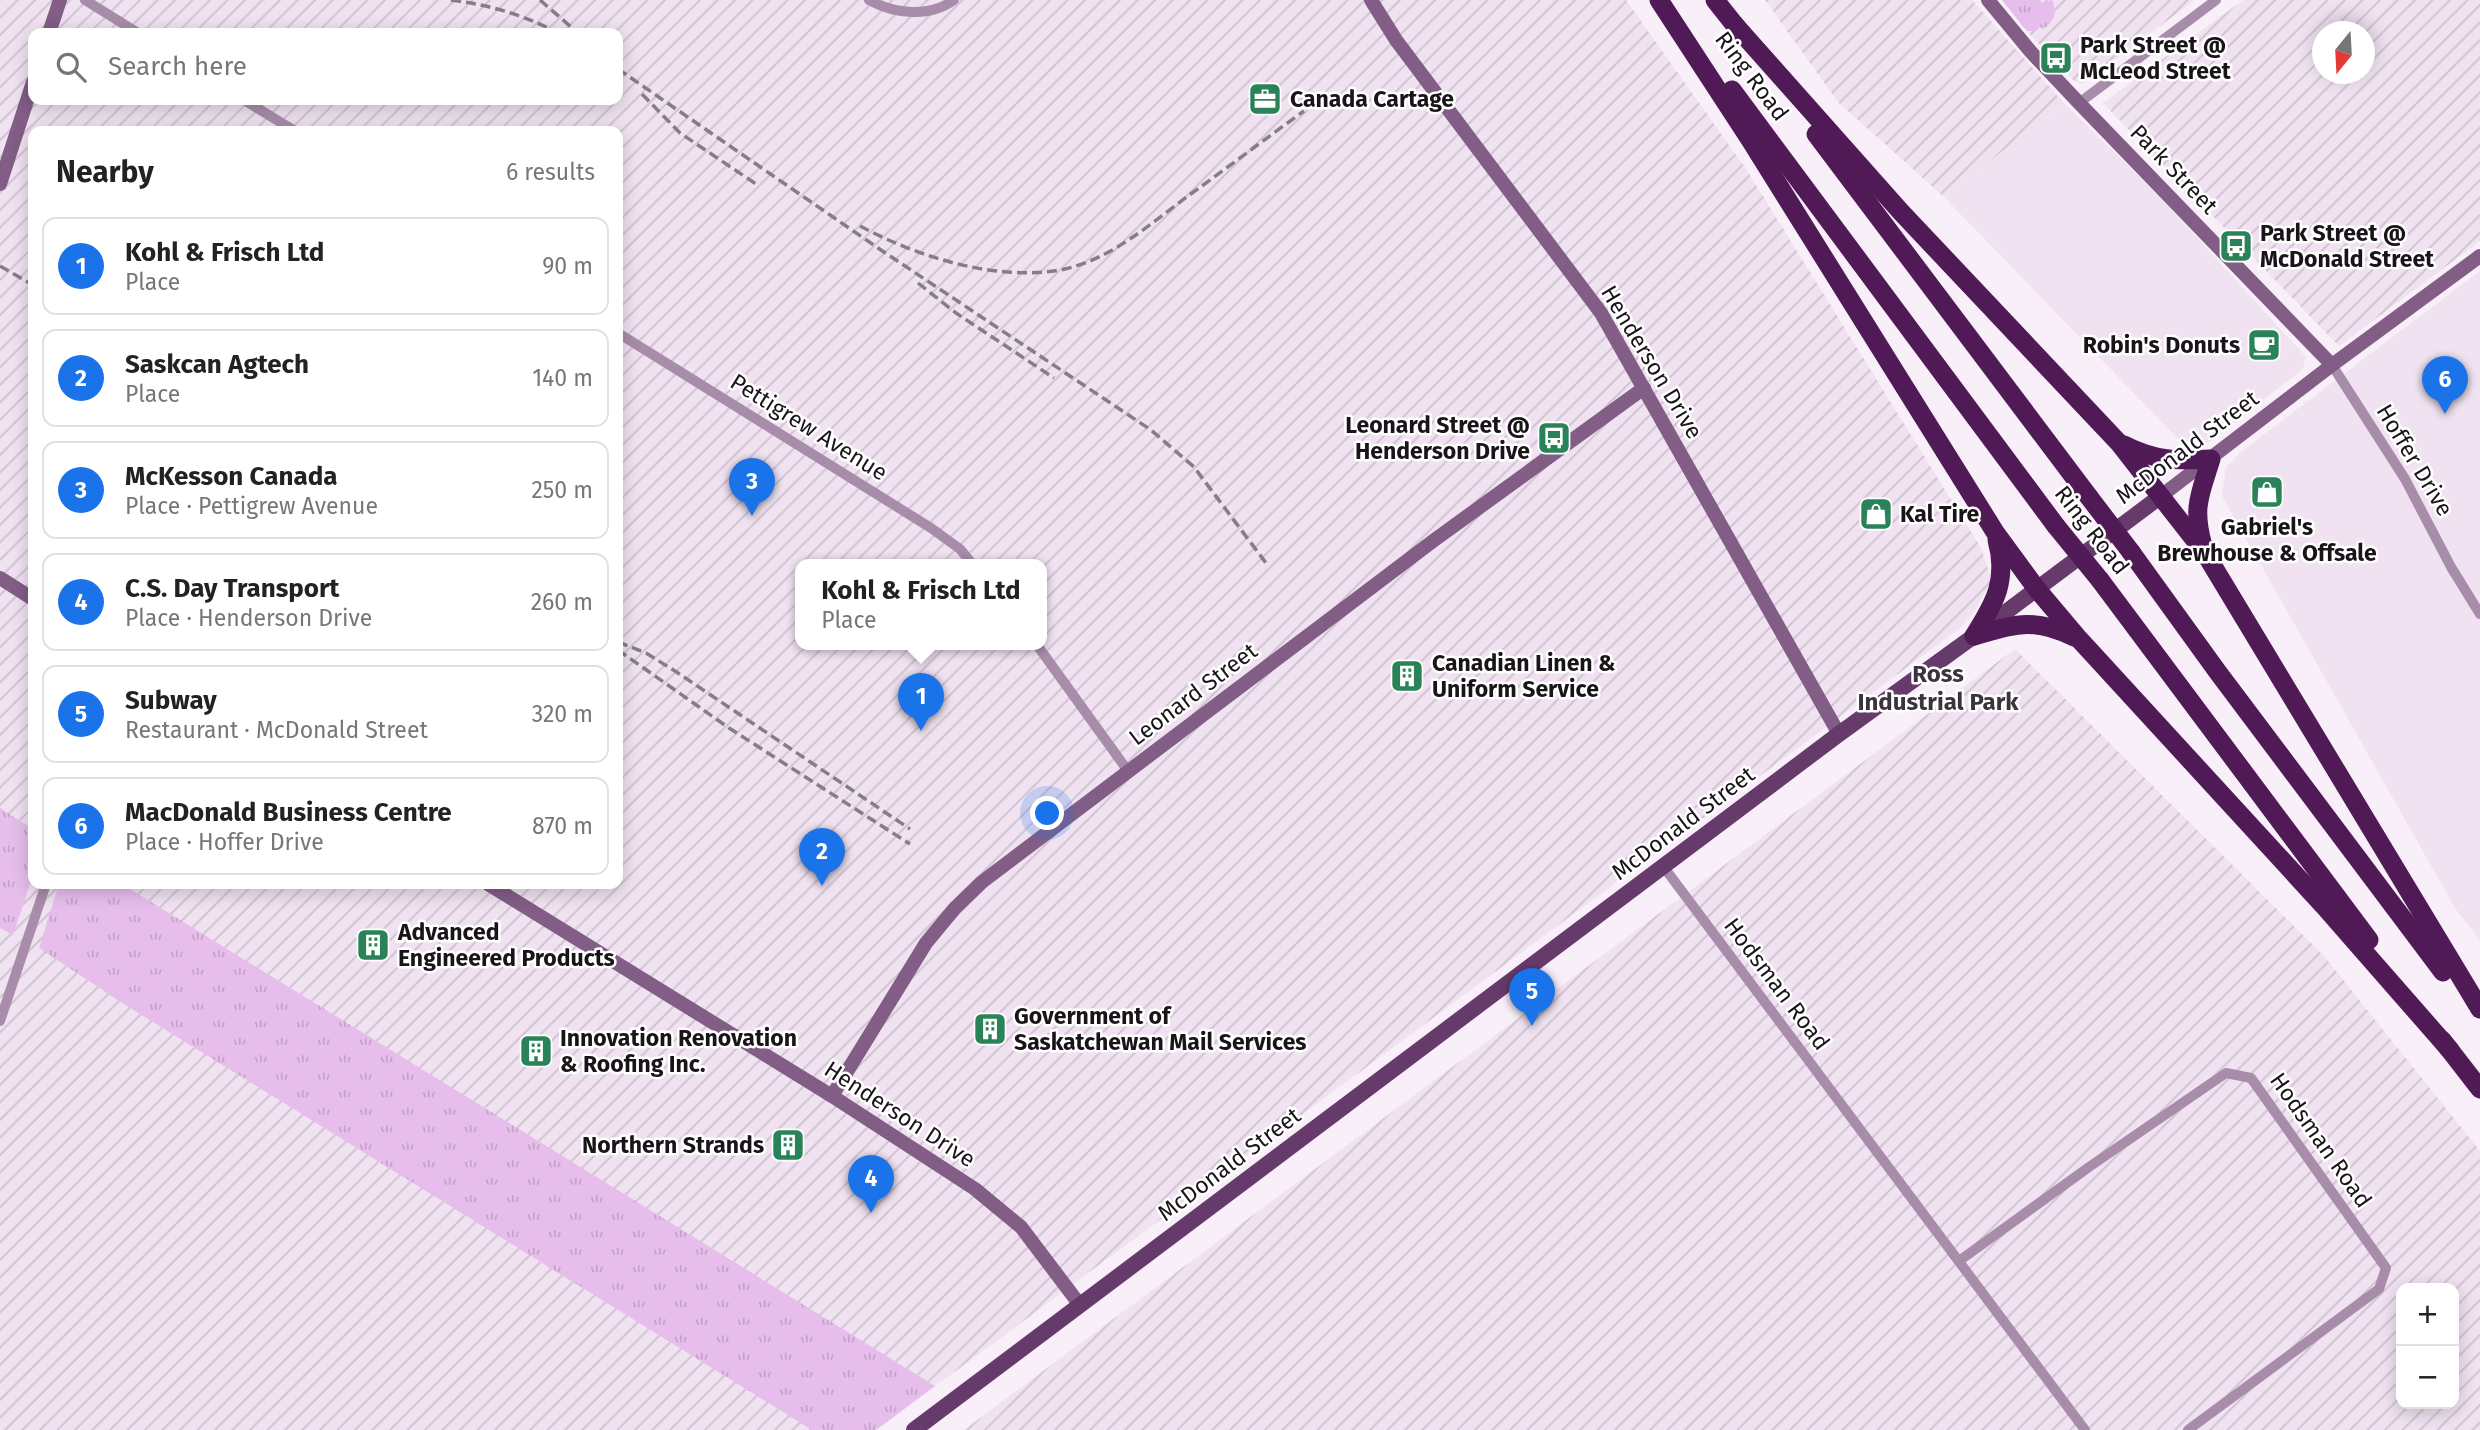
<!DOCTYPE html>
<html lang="en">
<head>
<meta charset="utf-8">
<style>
  :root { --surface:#fff; --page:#f2f2f2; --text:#222; --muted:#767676; --line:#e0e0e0; --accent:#1a73e8 }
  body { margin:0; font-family:"Fira Sans",sans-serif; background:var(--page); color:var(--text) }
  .controls { position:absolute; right:21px; bottom:21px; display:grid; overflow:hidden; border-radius:14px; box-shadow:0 4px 18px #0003 }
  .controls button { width:63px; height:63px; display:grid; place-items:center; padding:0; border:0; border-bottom:2px solid var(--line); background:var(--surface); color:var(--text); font:35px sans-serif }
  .compass { position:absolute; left:2312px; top:21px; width:63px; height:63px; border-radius:50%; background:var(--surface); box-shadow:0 4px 18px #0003; rotate:198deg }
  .you { position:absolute; left:1048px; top:814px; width:24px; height:24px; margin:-18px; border:5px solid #fff; border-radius:50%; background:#1a73e8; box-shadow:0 0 0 10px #1a73e833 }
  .badge { display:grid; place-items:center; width:46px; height:46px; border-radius:50%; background:var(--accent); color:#fff; font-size:23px; font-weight:700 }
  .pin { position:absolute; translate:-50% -58px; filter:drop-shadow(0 2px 4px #0008) }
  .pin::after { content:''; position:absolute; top:37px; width:24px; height:21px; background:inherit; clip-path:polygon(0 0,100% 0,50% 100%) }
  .popup { position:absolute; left:795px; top:559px; width:252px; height:91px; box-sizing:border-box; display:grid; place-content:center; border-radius:14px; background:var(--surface); filter:drop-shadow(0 2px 5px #0005); font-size:23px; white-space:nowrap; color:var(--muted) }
  .popup b { font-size:26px; color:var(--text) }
  .popup::after { content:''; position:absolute; left:50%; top:100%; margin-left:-14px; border:14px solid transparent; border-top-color:var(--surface) }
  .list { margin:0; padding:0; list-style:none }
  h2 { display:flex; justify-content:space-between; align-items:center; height:91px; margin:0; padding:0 28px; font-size:30px }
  h2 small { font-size:23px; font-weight:400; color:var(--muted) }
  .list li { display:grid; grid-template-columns:46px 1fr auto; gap:21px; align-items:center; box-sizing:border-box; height:98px; margin:0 14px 14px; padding:0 14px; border:2px solid var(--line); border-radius:14px }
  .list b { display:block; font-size:26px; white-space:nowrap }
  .list p { margin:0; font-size:23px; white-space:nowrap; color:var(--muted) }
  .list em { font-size:23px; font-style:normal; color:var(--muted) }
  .icon { flex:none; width:38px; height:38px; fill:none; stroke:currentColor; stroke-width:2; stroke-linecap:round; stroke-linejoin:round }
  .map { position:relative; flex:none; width:2480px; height:1430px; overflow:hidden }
  .search { position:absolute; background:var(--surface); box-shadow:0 4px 18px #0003; left:28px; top:28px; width:595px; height:77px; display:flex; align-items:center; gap:18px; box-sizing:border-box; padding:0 24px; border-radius:14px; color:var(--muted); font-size:26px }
  .panel { position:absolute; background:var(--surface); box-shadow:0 4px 18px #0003; left:28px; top:126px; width:595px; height:763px; border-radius:14px }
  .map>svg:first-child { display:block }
  .built { fill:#f0e2f1 }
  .industrial { fill:url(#industrial-furrows); fill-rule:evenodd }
  .grass { fill:url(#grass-tufts) }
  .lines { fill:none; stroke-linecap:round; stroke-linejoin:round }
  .street { stroke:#a88daa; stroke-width:10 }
  .secondary { stroke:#825d86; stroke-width:14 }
  .primary { stroke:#673a6c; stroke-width:16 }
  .highway { stroke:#501a56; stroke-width:19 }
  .rail { stroke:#847e85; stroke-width:3.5; stroke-dasharray:10 5; stroke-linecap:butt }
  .highway-bridge { stroke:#501a56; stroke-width:19 }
  .labels { text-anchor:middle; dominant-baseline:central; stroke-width:5; stroke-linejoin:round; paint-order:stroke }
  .poi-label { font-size:23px; font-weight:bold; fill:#181418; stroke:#fff; text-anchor:start }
  .street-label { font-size:23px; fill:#181418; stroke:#fff }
  .neighbourhood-label { font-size:24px; font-weight:bold; fill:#3b343c; stroke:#fff }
</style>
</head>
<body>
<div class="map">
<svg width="2480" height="1430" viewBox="0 0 2480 1430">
  <defs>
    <pattern id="industrial-furrows" width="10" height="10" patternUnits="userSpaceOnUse" patternTransform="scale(1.75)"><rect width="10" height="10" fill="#f0e2f1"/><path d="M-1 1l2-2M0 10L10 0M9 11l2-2" fill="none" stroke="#cdc1ce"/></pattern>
    <pattern id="grass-tufts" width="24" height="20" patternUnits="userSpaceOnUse" patternTransform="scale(1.75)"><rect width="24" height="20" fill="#e7beeb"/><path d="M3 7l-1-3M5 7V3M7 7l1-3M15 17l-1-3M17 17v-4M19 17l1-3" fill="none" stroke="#c5a2c9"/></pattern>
  </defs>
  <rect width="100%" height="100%" fill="#f8eff9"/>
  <g class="built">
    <path d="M2064,103L2159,196L2306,357L2302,370L2208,443L2187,448L1944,197Z"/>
    <path d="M2480,271V941L2455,908L2222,496L2226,467L2242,451Z"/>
  </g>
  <g class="industrial">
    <path d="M0,0H1626L1746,169L1981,548L1992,580L1974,612L1960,628L876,1430H0ZM33,33H618V100H33ZM33,131H618V884H33ZM800,565H1042V645H800Z"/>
    <path d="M1765,0H1972L2064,103L1944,197L1838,102Z"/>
    <path d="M2002,0H2195L2082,84L2074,81L2022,26Z"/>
    <path d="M2243,0H2480V241L2339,346L2103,103ZM2322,32H2364V74H2322Z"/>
    <path d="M2015,649L2324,956L2480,1151V1430H964ZM2401,1288H2454V1404H2401Z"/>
  </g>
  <g class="grass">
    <path d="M2002,0H2039L2042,3L2052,0C2058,12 2054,22 2043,29L2039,26L2036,31H2027Z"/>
    <path d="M0,808L33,829V875L13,935L0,928Z"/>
    <path d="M59,884H122L935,1386L876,1430H812L119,1001L39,948Z"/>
  </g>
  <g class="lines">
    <g class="street">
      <path d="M85,0L138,33"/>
      <path d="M869,0C895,14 929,18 954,0"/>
      <path d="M244,100L295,131"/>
      <path d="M2079,103L2216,0"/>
      <path d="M618,333L931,528L960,549L973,565"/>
      <path d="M2332,365L2405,479L2451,567L2480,614"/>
      <path d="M1037,645L1128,771"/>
      <path d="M1663,866L2085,1430"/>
      <path d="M0,1021L46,884"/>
      <path d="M1959,1261L2089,1167L2226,1073L2251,1078L2386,1268L2379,1289L2188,1430"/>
    </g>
    <g class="secondary">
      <path d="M1371,0L1396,40L1601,313L1839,734"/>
      <path d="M1988,0L2031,52L2079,103L2332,365"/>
      <path d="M49,33L60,0"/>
      <path d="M0,184L33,82"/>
      <path d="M2161,496L2332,365L2480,256"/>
      <path d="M0,578L33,599"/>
      <path d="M488,884L832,1096L975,1189L1021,1227L1080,1305"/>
      <path d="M832,1096L926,943L955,908L982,882L1433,541L1644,388"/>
    </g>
    <path class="primary" d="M914,1430L1839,734L1974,636L2161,496"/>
    <g class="highway">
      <path d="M1659,0L1751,141L1995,532L2036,588L2079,639L2324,906L2450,1050"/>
      <path d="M1715,0L1742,34"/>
      <path d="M1734,24L1901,212L2119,443L2205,553L2480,1009"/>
      <path d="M1732,90L2056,526"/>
      <path d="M1816,134L2089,497"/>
      <path d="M2124,445C2155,461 2177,461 2211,459C2200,495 2192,507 2203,546"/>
      <path d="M2131,552L2217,671L2443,972"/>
      <path d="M2100,580L2369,940"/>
      <path d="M1974,636C1995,603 2008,580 1997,540"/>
      <path d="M1974,636C2016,624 2033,617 2074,637"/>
      <path d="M2442,1040L2480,1089"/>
    </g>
    <g class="rail">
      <path d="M451,0C490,5 524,15 558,33"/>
      <path d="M540,0L578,33"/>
      <path d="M618,69L878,248L1151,430L1194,467L1266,563"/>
      <path d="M642,94L680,133L756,184"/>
      <path d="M860,226C918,257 994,281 1060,270C1109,261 1149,225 1188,196C1227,168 1265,139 1304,111"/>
      <path d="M0,266L33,285"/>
      <path d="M918,283L956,313L1054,378"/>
      <path d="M618,642L646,653L675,671L910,829"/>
      <path d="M618,650L729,728L910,844"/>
    </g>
    <g class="highway-bridge">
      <path d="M2089,497L2131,552"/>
      <path d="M2056,526L2100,580"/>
    </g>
  </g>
  <defs>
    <symbol id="bus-square" viewBox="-11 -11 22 22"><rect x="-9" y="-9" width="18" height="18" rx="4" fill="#2a8358" stroke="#fff"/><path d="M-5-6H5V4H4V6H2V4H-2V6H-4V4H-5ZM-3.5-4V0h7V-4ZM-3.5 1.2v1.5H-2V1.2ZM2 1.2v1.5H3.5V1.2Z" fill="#fff"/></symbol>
    <symbol id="office-square" viewBox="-11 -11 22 22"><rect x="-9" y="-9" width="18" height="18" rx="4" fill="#2a8358" stroke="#fff"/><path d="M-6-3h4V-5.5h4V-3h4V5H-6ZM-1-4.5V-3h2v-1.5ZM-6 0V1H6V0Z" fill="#fff"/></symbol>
    <symbol id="cafe-square" viewBox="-11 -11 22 22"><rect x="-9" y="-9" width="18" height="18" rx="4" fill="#2a8358" stroke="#fff"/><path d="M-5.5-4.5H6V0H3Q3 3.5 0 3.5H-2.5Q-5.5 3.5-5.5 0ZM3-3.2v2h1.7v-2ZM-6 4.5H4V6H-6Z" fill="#fff"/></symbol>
    <symbol id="shop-square" viewBox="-11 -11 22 22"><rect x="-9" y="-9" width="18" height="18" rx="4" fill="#2a8358" stroke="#fff"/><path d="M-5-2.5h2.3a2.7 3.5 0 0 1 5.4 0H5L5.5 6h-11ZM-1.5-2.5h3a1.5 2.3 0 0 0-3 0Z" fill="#fff"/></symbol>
    <symbol id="building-square" viewBox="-11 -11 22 22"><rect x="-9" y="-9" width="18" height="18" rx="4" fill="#2a8358" stroke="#fff"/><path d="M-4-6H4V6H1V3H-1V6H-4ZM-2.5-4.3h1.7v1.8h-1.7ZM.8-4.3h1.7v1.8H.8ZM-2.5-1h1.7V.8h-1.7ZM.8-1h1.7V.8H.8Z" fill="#fff"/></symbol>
  </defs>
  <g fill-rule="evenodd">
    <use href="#bus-square" x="2037" y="39" width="38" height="38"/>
    <use href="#office-square" x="1246" y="80" width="38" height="38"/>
    <use href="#bus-square" x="2217" y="227" width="38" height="38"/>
    <use href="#cafe-square" x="2245" y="326" width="38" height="38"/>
    <use href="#bus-square" x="1535" y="419" width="38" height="38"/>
    <use href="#shop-square" x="2248" y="473" width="38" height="38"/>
    <use href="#shop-square" x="1857" y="495" width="38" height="38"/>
    <use href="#building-square" x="1388" y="657" width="38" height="38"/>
    <use href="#building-square" x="354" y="926" width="38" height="38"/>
    <use href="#building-square" x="971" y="1010" width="38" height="38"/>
    <use href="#building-square" x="517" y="1032" width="38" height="38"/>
    <use href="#building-square" x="769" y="1126" width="38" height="38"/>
  </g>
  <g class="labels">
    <g class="poi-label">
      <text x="2080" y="45">Park Street @<tspan x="2080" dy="26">McLeod Street</tspan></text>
      <text x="1290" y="99">Canada Cartage</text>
      <text x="2260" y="233">Park Street @<tspan x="2260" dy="26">McDonald Street</tspan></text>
      <text x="2240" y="345" text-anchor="end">Robin's Donuts</text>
      <text x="1530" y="425" text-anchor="end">Leonard Street @<tspan x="1530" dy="26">Henderson Drive</tspan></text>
      <text x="1900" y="514">Kal Tire</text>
      <text x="2267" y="527" text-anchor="middle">Gabriel's<tspan x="2267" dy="26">Brewhouse &amp; Offsale</tspan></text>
      <text x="1432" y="663">Canadian Linen &amp;<tspan x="1432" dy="26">Uniform Service</tspan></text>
      <text x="398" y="932">Advanced<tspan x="398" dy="26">Engineered Products</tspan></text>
      <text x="1014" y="1016">Government of<tspan x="1014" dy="26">Saskatchewan Mail Services</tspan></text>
      <text x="560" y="1038">Innovation Renovation<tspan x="560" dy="26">&amp; Roofing Inc.</tspan></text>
      <text x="764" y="1145" text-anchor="end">Northern Strands</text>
    </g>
    <g class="street-label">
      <text transform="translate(1752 76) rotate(53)">Ring Road</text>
      <text transform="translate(2174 169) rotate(46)">Park Street</text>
      <text transform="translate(1652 362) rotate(59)">Henderson Drive</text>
      <text transform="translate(809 427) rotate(32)">Pettigrew Avenue</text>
      <text transform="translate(2187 447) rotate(-37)">McDonald Street</text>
      <text transform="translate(2415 460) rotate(59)">Hoffer Drive</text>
      <text transform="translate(2092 530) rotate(52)">Ring Road</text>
      <text transform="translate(1193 694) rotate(-37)">Leonard Street</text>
      <text transform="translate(1683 823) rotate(-37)">McDonald Street</text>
      <text transform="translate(1777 984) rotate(53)">Hodsman Road</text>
      <text transform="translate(900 1114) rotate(33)">Henderson Drive</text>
      <text transform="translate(2321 1140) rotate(55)">Hodsman Road</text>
      <text transform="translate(1229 1164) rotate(-37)">McDonald Street</text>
    </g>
    <g class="neighbourhood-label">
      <text x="1938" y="674">Ross<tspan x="1938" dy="28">Industrial Park</tspan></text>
    </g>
  </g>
</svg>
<div class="controls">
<button>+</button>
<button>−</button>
</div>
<svg class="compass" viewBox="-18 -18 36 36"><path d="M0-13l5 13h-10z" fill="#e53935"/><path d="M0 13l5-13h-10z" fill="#767676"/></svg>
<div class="you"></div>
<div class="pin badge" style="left:921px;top:731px">1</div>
<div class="popup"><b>Kohl &amp; Frisch Ltd</b>Place</div>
<div class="pin badge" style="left:822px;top:886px">2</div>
<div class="pin badge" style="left:752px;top:516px">3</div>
<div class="pin badge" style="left:871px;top:1213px">4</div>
<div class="pin badge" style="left:1532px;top:1026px">5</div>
<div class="pin badge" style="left:2445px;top:414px">6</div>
<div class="search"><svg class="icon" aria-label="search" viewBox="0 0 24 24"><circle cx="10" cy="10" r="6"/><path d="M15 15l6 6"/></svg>Search here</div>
<section class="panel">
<h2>Nearby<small>6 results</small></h2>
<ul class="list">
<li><span class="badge">1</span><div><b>Kohl &amp; Frisch Ltd</b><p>Place</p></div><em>90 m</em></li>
<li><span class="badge">2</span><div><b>Saskcan Agtech</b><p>Place</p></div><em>140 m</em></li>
<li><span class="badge">3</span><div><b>McKesson Canada</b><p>Place · Pettigrew Avenue</p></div><em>250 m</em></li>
<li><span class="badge">4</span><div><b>C.S. Day Transport</b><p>Place · Henderson Drive</p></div><em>260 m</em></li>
<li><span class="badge">5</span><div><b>Subway</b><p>Restaurant · McDonald Street</p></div><em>320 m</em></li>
<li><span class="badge">6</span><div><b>MacDonald Business Centre</b><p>Place · Hoffer Drive</p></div><em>870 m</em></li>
</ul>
</section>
</div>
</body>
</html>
